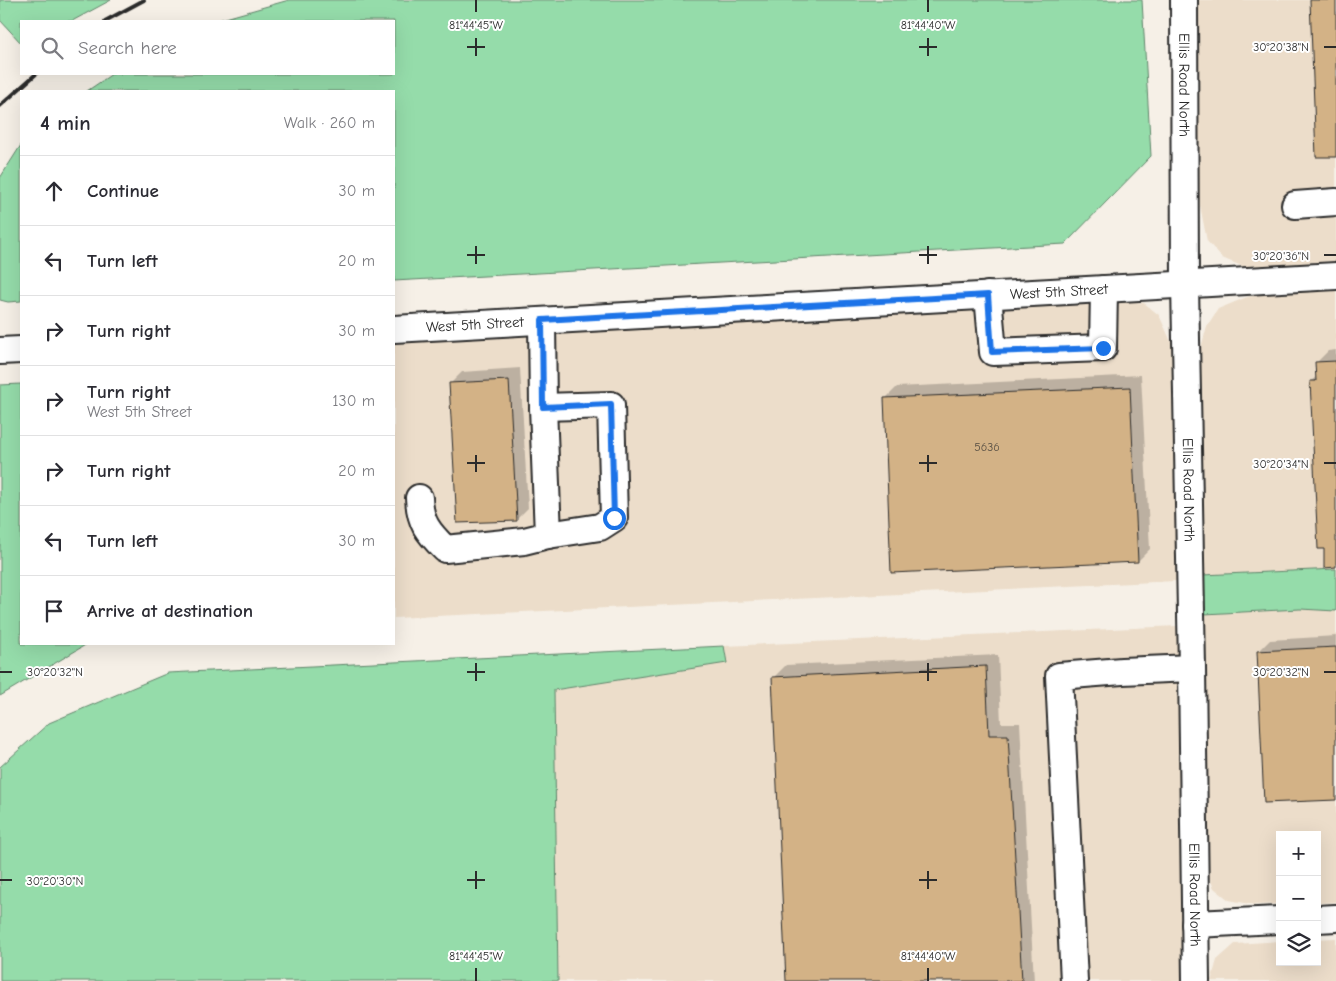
<!DOCTYPE html>
<html lang="en">
<head>
<meta charset="utf-8">
<style>
  :root { --surface:#fff; --page:#f7f7f7; --text:#2b2b33; --muted:#7c7c81; --line:#e1e1e2 }
  body { margin:0; font-family:"Comic Neue",sans-serif; background:var(--page); color:var(--text) }
  .controls { position:absolute; right:15px; bottom:15px; display:grid; overflow:hidden; border-radius:0px; box-shadow:0 5px 20px #0002 }
  .controls button { width:45px; height:45px; display:grid; place-items:center; padding:0; border:0; border-bottom:1px solid var(--line); background:var(--surface); color:var(--text); font:25px sans-serif }
  .stop { position:absolute; width:15px; height:15px; margin:-11px; border:4px solid #1a73e8; border-radius:50%; background:#fff }
  .stop.end { background:#1a73e8; border-color:#fff; box-shadow:0 1px 5px #0008 }
  .list { margin:0; padding:0; list-style:none }
  h2 { display:flex; justify-content:space-between; align-items:center; height:65px; margin:0; padding:0 20px; font-size:21px }
  h2 small { font-size:16px; font-weight:400; color:var(--muted) }
  .list li { display:grid; grid-template-columns:32px 1fr auto; gap:15px; align-items:center; box-sizing:border-box; height:70px; padding:0 20px; border-top:1px solid var(--line) }
  .list b { display:block; font-size:19px; white-space:nowrap }
  .list p { margin:0; font-size:16px; white-space:nowrap; color:var(--muted) }
  .list em { font-size:16px; font-style:normal; color:var(--muted) }
  .icon { flex:none; width:28px; height:28px; fill:none; stroke:currentColor; stroke-width:2; stroke-linecap:round; stroke-linejoin:round }
  .map { position:relative; flex:none; width:1336px; height:981px; overflow:hidden }
  .search { position:absolute; background:var(--surface); box-shadow:0 5px 20px #0002; left:20px; top:20px; width:375px; height:55px; display:flex; align-items:center; gap:12px; box-sizing:border-box; padding:0 18px; border-radius:0px; color:var(--muted); font-size:19px }
  .panel { position:absolute; background:var(--surface); box-shadow:0 5px 20px #0002; left:20px; top:90px; width:375px; height:555px; border-radius:0px }
  .map>svg:first-child { display:block }
  .built { fill:#ecddca }
  .green { fill:#95dcaa; stroke:#60846a }
  .shadow { fill:#0003 }
  .building { fill:#d3b286; stroke:#2b2b2b }
  .lines { fill:none; stroke-linecap:round; stroke-linejoin:round }
  .minor-casing { stroke:#2b2b2b; stroke-width:30 }
  .minor { stroke:#fff; stroke-width:26 }
  .rail { stroke:#2b2b2b; stroke-width:4 }
  .route { stroke:#1a73e8; stroke-width:6 }
  .ticks { fill:none; stroke:#2b2b2b; stroke-width:2 }
  .labels { text-anchor:middle; dominant-baseline:central; stroke-width:4; stroke-linejoin:round; paint-order:stroke }
  .number-label { font-size:12px; fill:#554d42 }
  .street-label { font-size:15px; fill:#2b2b2b; stroke:#fff }
  .ticks-label { font-size:12px; text-anchor:middle; fill:#2b2b2b; stroke:#fff; stroke-width:4; stroke-linejoin:round; paint-order:stroke }
</style>
</head>
<body>
<div class="map">
<svg width="1336" height="981" viewBox="0 0 1336 981">
  <rect width="100%" height="100%" fill="#f6f0e7"/>
  <filter id="ink" filterUnits="userSpaceOnUse"><feTurbulence type="fractalNoise" baseFrequency=".02" numOctaves="2"/><feDisplacementMap in="SourceGraphic" scale="10" xChannelSelector="R" yChannelSelector="G"/><feConvolveMatrix kernelMatrix="1 2 1 2 8 2 1 2 1" color-interpolation-filters="sRGB"/></filter>
  <g filter="url(#ink)">
    <g class="built">
      <path d="M1198,0H1336V261L1244,267L1222,258L1207,241L1198,195Z"/>
      <path d="M1336,287V569L1202,575L1199,355L1207,326L1218,309L1247,297L1288,290Z"/>
      <path d="M1121,300L1144,303L1159,315L1173,346L1176,581L394,618V341Z"/>
      <path d="M1300,609L1336,611V902L1317,903V835H1280V904L1255,905L1229,900L1214,888L1205,869L1204,614Z"/>
      <path d="M1178,626L1184,981H558L554,690L726,663L724,646Z"/>
      <path d="M1336,938V981H1211L1217,960L1235,944L1280,941V962H1317V939Z"/>
    </g>
    <g class="green">
      <path d="M0,0H111L72,21H21V43L0,20Z"/>
      <path d="M289,0H1142L1151,156L1065,244L394,281V91H87L112,74H394V21H215Z"/>
      <path d="M21,145V301L8,302L0,300V178Z"/>
      <path d="M21,384V644H87L0,696V385Z"/>
      <path d="M1336,569V611L1300,609L1204,614L1202,575Z"/>
      <path d="M724,646L727,663L554,690L558,981H0V767L49,723L168,673Z"/>
    </g>
    <g class="shadow">
      <path d="M1336,350V566L1311,381L1317,376L1316,363L1328,351Z"/>
      <path d="M520,368L528,508L516,520L450,384L462,372Z"/>
      <path d="M1141,375L1150,549L1138,561L885,399L897,387Z"/>
      <path d="M1336,636V799L1258,652L1270,640Z"/>
      <path d="M998,655L1001,723H1020L1034,981H787L774,677L786,665Z"/>
    </g>
    <g class="building">
      <path d="M1310,0H1336V157H1316Z"/>
      <path d="M1336,361V567L1324,568V549H1318L1310,381H1316L1315,362Z"/>
      <path d="M509,380L517,521L457,523L449,383Z"/>
      <path d="M1130,387L1138,562L891,573L884,398Z"/>
      <path d="M1336,647V800L1264,803L1257,651Z"/>
      <path d="M986,666L989,735H1008L1022,981H786L772,677Z"/>
    </g>
    <g class="lines">
      <defs>
        <g id="minor">
          <path id="s1" d="M1184,0L1185,284L1192,668L1196,981"/>
          <path d="M1295,205L1336,202"/>
          <path d="M988,295L993,352L1103,348L1104,289"/>
          <path id="s2" d="M394,329L1336,276"/>
          <path d="M0,351L21,350"/>
          <path d="M543,407L611,405L614,518L600,527L548,535"/>
          <path d="M419,498C420,523 428,532 445,549L524,541L548,535L543,407L542,321"/>
          <path d="M1317,919L1336,918"/>
          <path d="M1195,924L1280,920"/>
          <path d="M1074,981L1059,676L1122,671L1192,668"/>
        </g>
      </defs>
      <use href="#minor" class="minor-casing"/>
      <use href="#minor" class="minor"/>
      <g class="rail">
        <path d="M105,21L144,0"/>
        <path d="M0,106L36,74"/>
      </g>
    </g>
  </g>
  <g class="lines" filter="url(#ink)">
    <path class="route" d="M614,518L611,404L543,407L542,320L988,295L992,352L1103,348"/>
  </g>
  <path class="ticks" d="M476,0V12M928,0V12M476,38V56M928,38V56M467,47H485M919,47H937M1324,47H1336M476,246V264M928,246V264M467,255H485M919,255H937M1324,255H1336M476,455V472M928,455V472M467,463H485M919,463H937M1324,463H1336M476,663V681M928,663V681M0,672H12M467,672H485M919,672H937M1324,672H1336M476,871V889M928,871V889M0,880H12M467,880H485M919,880H937M476,968V981M928,968V981"/>
  <g class="labels">
    <g class="number-label">
      <text x="987" y="447">5636</text>
    </g>
    <g class="street-label">
      <text stroke="none"><textPath href="#s1" startOffset="85">Ellis Road North</textPath></text>
      <text stroke="none"><textPath href="#s2" startOffset="666">West 5th Street</textPath></text>
      <text stroke="none"><textPath href="#s2" startOffset="81">West 5th Street</textPath></text>
      <text stroke="none"><textPath href="#s1" startOffset="490">Ellis Road North</textPath></text>
      <text stroke="none"><textPath href="#s1" startOffset="895">Ellis Road North</textPath></text>
    </g>
  </g>
  <g class="ticks-label">
    <text x="476" y="29">81°44'45"W</text>
    <text x="928" y="29">81°44'40"W</text>
    <text x="1281" y="51">30°20'38"N</text>
    <text x="1281" y="260">30°20'36"N</text>
    <text x="1281" y="468">30°20'34"N</text>
    <text x="55" y="676">30°20'32"N</text>
    <text x="1281" y="676">30°20'32"N</text>
    <text x="55" y="885">30°20'30"N</text>
    <text x="476" y="960">81°44'45"W</text>
    <text x="928" y="960">81°44'40"W</text>
  </g>
</svg>
<div class="controls">
<button>+</button>
<button>−</button>
<button><svg class="icon" aria-label="layers" viewBox="0 0 24 24"><path d="M12 4l9 5-9 5-9-5zM3 14l9 5 9-5"/></svg></button>
</div>
<div class="stop" style="left:614px;top:518px"></div>
<div class="stop end" style="left:1103px;top:348px"></div>
<div class="search"><svg class="icon" aria-label="search" viewBox="0 0 24 24"><circle cx="10" cy="10" r="6"/><path d="M15 15l6 6"/></svg>Search here</div>
<section class="panel">
<h2>4 min<small>Walk · 260 m</small></h2>
<ul class="list">
<li><svg class="icon" aria-label="ahead" viewBox="0 0 24 24"><path d="M12 20V5M6 11l6-6 6 6"/></svg><div><b>Continue</b></div><em>30 m</em></li>
<li><svg class="icon" aria-label="left" viewBox="0 0 24 24"><path d="M17 20v-9H6M10 6l-5 5 5 5"/></svg><div><b>Turn left</b></div><em>20 m</em></li>
<li><svg class="icon" aria-label="right" viewBox="0 0 24 24"><path d="M7 20v-9h11M14 6l5 5-5 5"/></svg><div><b>Turn right</b></div><em>30 m</em></li>
<li><svg class="icon" aria-label="right" viewBox="0 0 24 24"><path d="M7 20v-9h11M14 6l5 5-5 5"/></svg><div><b>Turn right</b><p>West 5th Street</p></div><em>130 m</em></li>
<li><svg class="icon" aria-label="right" viewBox="0 0 24 24"><path d="M7 20v-9h11M14 6l5 5-5 5"/></svg><div><b>Turn right</b></div><em>20 m</em></li>
<li><svg class="icon" aria-label="left" viewBox="0 0 24 24"><path d="M17 20v-9H6M10 6l-5 5 5 5"/></svg><div><b>Turn left</b></div><em>30 m</em></li>
<li><svg class="icon" aria-label="arrive" viewBox="0 0 24 24"><path d="M6 21V4h12l-3 4 3 4H6"/></svg><div><b>Arrive at destination</b></div></li>
</ul>
</section>
</div>
</body>
</html>
